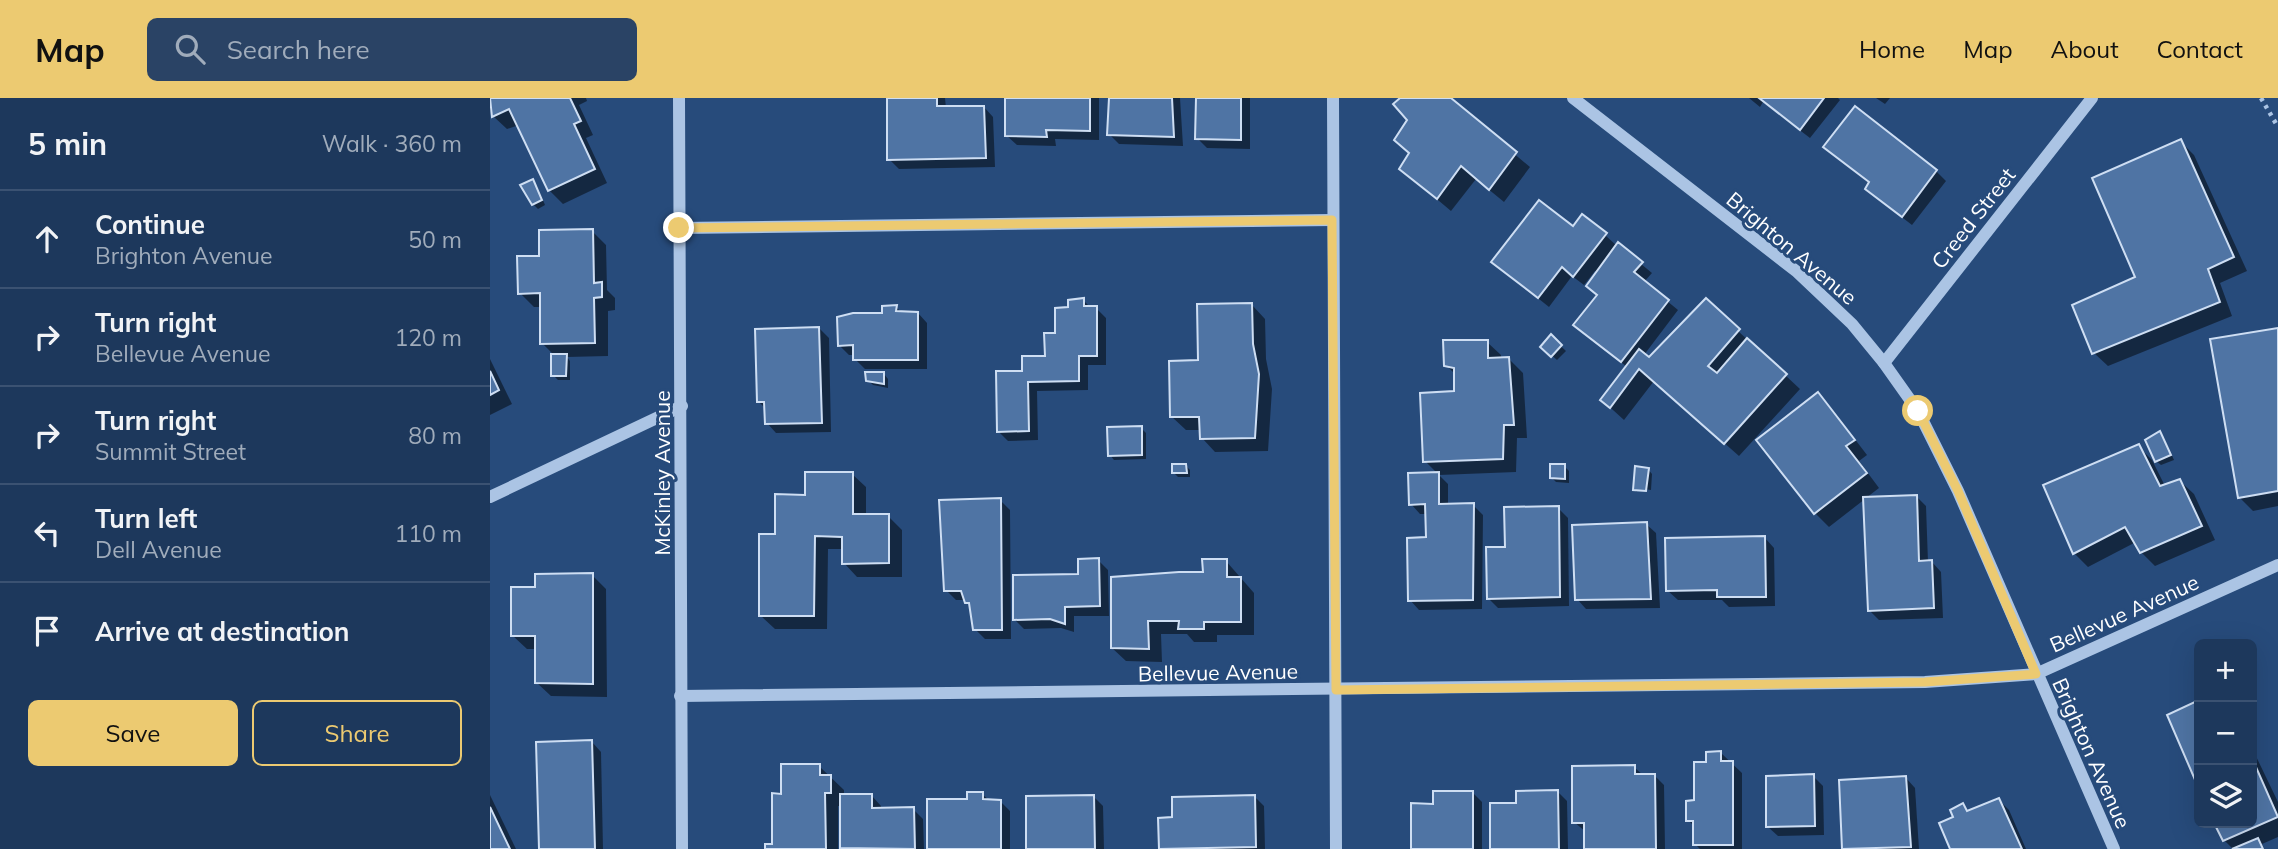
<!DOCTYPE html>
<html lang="en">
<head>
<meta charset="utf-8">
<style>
  :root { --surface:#1d385c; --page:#2a4365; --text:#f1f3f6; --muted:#a0acbb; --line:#3b5272; --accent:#ecca71 }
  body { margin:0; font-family:Mulish,sans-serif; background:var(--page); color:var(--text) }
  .controls { position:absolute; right:21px; bottom:21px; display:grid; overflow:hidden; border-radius:10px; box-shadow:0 7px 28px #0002 }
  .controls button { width:63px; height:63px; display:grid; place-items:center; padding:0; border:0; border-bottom:2px solid var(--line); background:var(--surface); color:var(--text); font:35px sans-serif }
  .stop { position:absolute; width:21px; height:21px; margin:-16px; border:5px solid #ecca71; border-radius:50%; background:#fff }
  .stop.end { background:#ecca71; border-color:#fff; box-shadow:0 2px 7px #0008 }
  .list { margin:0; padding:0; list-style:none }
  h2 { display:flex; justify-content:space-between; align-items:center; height:91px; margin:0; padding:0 28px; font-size:30px }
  h2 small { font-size:23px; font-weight:400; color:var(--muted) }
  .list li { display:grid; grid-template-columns:46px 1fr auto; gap:21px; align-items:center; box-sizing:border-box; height:98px; padding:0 28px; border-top:2px solid var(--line) }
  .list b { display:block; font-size:26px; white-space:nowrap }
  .list p { margin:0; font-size:23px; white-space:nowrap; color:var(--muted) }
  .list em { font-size:23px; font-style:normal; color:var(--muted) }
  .actions { display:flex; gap:14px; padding:21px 28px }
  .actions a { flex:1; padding:16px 0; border:2px solid var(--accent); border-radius:10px; text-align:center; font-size:24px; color:var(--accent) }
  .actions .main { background:var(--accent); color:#111 }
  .icon { flex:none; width:38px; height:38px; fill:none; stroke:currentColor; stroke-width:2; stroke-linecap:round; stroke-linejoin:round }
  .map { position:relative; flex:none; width:1788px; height:751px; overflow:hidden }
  header { display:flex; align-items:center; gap:42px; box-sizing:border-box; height:98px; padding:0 35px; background:var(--accent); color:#111 }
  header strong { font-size:33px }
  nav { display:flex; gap:38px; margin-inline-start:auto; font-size:24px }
  .search { width:490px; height:63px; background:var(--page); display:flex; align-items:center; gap:18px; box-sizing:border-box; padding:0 24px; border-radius:10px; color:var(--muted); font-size:26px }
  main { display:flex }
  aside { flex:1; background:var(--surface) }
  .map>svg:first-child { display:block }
  .shadow { fill:#0007 }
  .building { fill:#4f74a4; stroke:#cedef3; stroke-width:2 }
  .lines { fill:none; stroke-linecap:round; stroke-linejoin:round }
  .path { stroke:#abc4e4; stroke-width:4.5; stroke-dasharray:3.5 5; stroke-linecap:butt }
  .minor { stroke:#abc4e4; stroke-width:12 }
  .route { stroke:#ecca71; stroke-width:9 }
  .labels { text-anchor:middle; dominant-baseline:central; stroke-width:6; stroke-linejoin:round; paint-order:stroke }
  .street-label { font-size:21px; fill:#fff; stroke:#274b7b }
</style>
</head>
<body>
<header>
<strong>Map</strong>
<div class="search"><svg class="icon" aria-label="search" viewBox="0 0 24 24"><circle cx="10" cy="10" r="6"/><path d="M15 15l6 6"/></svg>Search here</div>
<nav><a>Home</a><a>Map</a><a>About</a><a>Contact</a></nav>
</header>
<main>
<aside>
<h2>5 min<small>Walk · 360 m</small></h2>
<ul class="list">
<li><svg class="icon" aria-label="ahead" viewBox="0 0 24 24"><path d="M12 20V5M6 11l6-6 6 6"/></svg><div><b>Continue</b><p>Brighton Avenue</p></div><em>50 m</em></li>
<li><svg class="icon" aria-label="right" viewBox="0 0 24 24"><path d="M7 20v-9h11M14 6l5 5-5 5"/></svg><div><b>Turn right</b><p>Bellevue Avenue</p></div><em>120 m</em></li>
<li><svg class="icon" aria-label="right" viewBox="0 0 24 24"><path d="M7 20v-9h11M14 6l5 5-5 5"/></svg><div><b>Turn right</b><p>Summit Street</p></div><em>80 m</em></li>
<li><svg class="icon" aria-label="left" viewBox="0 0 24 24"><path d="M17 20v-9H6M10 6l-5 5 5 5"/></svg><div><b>Turn left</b><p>Dell Avenue</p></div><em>110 m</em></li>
<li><svg class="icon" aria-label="arrive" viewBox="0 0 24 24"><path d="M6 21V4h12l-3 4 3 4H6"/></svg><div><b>Arrive at destination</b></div></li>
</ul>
<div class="actions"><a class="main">Save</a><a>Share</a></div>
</aside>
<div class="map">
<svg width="1788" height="751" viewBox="0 0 1788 751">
  <rect width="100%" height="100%" fill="#274b7b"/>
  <g class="shadow">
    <path d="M0,0H96L97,3L89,7L103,37L96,40L117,85L73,106L59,92L29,27L17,31L3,18L0,11Z"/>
    <path d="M398,0H455L456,10L494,9L503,19L505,69L409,71L399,61Z"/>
    <path d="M517,0H609V42L565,41L566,48L527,47L517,38Z"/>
    <path d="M621,0H690L693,48L629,46L619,36Z"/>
    <path d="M707,0H760V51L717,50L707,40Z"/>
    <path d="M912,0H958L1040,69L1014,104L986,81L961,113L911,71L921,56L920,22Z"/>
    <path d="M1259,0H1348L1350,2L1320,40L1273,4L1270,9Z"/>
    <path d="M1386,0H1400L1395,6Z"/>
    <path d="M1690,43L1704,57L1757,173L1730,185L1742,218L1618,268L1604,255L1647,180Z"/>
    <path d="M1335,49L1446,73L1456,83L1422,127L1387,100L1380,86Z"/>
    <path d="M42,83L47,88L55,107L48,111L43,106Z"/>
    <path d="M1083,130L1115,137L1127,148L1128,147L1162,175L1154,184L1188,212L1154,257L1159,262L1216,203L1310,291L1249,358L1164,283L1134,322L1112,302L1137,269L1085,227L1108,198L1107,175L1105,173L1094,187L1082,178L1059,209L1003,164Z"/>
    <path d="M102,133L116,147L117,192L125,200V212L118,213V258L77,259L80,263V282H68L63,277V256L52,245L51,209H44L30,195L51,160Z"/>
    <path d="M593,202L601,210H606L616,220V267H598V292L547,293L548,342L518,343L509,334L534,274L557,260L579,211Z"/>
    <path d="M762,207L775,221L776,261L782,291L778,353L725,354L712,340L711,332H696L682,319Z"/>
    <path d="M406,209L412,215H428L437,225V271H375L365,261V257H359L349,247Z"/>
    <path d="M329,230L339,240L341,334L286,335L277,325L276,311L269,304Z"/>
    <path d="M1788,232V408L1763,413L1749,399L1722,243Z"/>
    <path d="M1061,239L1076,253L1067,262L1052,249Z"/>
    <path d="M997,244L1011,257V261H1019L1033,275L1037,340H1027L1026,374L949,377L958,386V407H983L993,417L992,511L929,512L920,502L938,441L937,416H930L921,406L948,376L935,363L965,295L966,277L956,267Z"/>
    <path d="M0,261L22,306L0,317Z"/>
    <path d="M394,276L398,281V290L383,287L378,282Z"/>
    <path d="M1328,297L1341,310L1377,357L1369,363L1389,390L1376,400L1426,398L1436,408L1438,464H1442L1451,474L1453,520L1389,522L1379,512L1375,401L1339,429L1325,415Z"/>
    <path d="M651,330L656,335V361L624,362L620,357Z"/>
    <path d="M1669,336L1674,340L1684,362L1671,367L1666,363Z"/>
    <path d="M1648,348L1662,362L1675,388L1690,383L1704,396L1725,442L1665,468L1651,454L1646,444L1598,469L1584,455Z"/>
    <path d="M695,367L700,372V379H688L683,374Z"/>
    <path d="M1074,368L1079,373V385L1066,384L1062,380Z"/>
    <path d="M1158,371L1162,376L1161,392L1147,390V394L1145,391Z"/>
    <path d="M362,376L376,389V418H398L412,432V479H367L354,465V451H338L337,531H285L271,518L287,437L317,398Z"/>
    <path d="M510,402L520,412L521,541H495L485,531L482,509L476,502H466L456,492Z"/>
    <path d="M1068,410L1078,420L1079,508L1008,510L998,500Z"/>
    <path d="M1156,426L1166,435L1170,510L1096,511L1087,501Z"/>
    <path d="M1275,440L1284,450L1285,508L1239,509L1232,502H1188L1178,493Z"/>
    <path d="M608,462L618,472L619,518H584V534L571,530L534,531L524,521L590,478Z"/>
    <path d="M736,463L764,495V537H727V544H704L697,536H671L672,564L636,563L622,550L715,476Z"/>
    <path d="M102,477L116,491L117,599L61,598L47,585V551H37L23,538L47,491Z"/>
    <path d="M102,644L111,654L113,751H51Z"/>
    <path d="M1762,650L1788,704V739L1772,746L1774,751H1743L1734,742L1726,725H1762Z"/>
    <path d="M1231,655L1252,675V751H1210L1205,746V729L1198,722L1217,666Z"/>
    <path d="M329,668L354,692V698H382L391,708V712L423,711L433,721L434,751H353L352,708H348V751H276L284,748L293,697Z"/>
    <path d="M1144,669L1154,678H1165L1174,687L1175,751H1096V734L1084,724Z"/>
    <path d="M1323,678L1333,688L1334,737L1288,738L1278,729Z"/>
    <path d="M1416,680L1425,690L1429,751H1354L1351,684Z"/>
    <path d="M982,694L992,704V751H923L945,707Z"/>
    <path d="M1068,694L1077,703L1078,751H1002L1028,707Z"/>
    <path d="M492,696L500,703H510L520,713V751H439L479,703Z"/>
    <path d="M0,697L26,751H0Z"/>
    <path d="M764,698L774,708L775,751H671L670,721H684Z"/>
    <path d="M604,699L613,708L614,751H538Z"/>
    <path d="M1509,702L1519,712L1536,751H1462L1466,720L1473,708L1479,714Z"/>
  </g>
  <g class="building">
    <path d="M0,0H80L91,23L84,26L105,71L58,93L19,11L2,19Z"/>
    <path d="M397,0H447V8H494L496,60L397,62Z"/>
    <path d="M515,0H600V33L556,32L557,39L515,38Z"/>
    <path d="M619,0H682L684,39L617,37Z"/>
    <path d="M706,0H751V42L705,41Z"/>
    <path d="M910,0H961L1027,54L999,92L971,68L947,101L909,71L919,55L904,42L917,22L903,6Z"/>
    <path d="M1269,0H1334L1310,32Z"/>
    <path d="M1365,8L1447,72L1412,119L1375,91L1379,84L1333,49Z"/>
    <path d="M1691,41L1744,159L1718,171L1730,204L1602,256L1582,207L1645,179L1602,80Z"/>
    <path d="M43,81L52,102L42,107L30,87Z"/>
    <path d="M1049,102L1083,128L1092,116L1117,135L1083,179L1072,169L1048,200L1001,164Z"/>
    <path d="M103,131L104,185L112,184V199L104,200L105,245L50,246V195L28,196L27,158H49V132Z"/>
    <path d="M1128,144L1153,164L1144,174L1179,202L1131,264L1083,227L1107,197L1096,188Z"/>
    <path d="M594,200V208H607V258H589V283L538,284L539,333L507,334L506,273H532V258H555L554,235H565V210L578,209V202Z"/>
    <path d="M1216,200L1250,231L1218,268L1227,275L1257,240L1297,276L1234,346L1149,271L1120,310L1110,302L1149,251L1159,259Z"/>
    <path d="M762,205L763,246L769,276L765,340L710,341L709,319H680L679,263L708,262L707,206Z"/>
    <path d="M407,207L406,213L428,214V262H363V247L348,248L347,219L363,215H392V208Z"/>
    <path d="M329,229L332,325L275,326L274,304H267L265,231Z"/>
    <path d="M1788,230V393L1748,400L1720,241Z"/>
    <path d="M1061,236L1072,247L1061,259L1050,249Z"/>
    <path d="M953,242H998V260L1019,259L1024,327H1014L1013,361L933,364L930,295L964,293V270L954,268Z"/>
    <path d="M61,256H77L76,278H61Z"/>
    <path d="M0,273L9,292L0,297Z"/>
    <path d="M375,274H394V286L376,283Z"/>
    <path d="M1328,294L1365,342L1356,348L1377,375L1324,416L1266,342Z"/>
    <path d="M652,328V357L618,358L617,329Z"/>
    <path d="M1670,333L1681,357L1665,364L1655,342Z"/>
    <path d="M1649,346L1670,388L1690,381L1712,428L1650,455L1635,429L1583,456L1553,387Z"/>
    <path d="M682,366H696L697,375H682Z"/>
    <path d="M1060,366H1075V381L1060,380Z"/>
    <path d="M1145,368L1159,370L1156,393L1143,392Z"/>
    <path d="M315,374H363V416H399V465L352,466V439L325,438L324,518H269V436H285V396L315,397Z"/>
    <path d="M949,374V406L984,405L983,502L918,503L917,440L936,439L935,406L919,407L918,375Z"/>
    <path d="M1427,397L1429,463L1442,462L1444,510L1378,513L1373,399Z"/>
    <path d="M511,400L512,532H483L479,505H475L471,493H454L449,402Z"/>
    <path d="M1069,408L1070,499L997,501L996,449H1015L1014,409Z"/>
    <path d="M1157,424L1161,501L1085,502L1082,427Z"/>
    <path d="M1275,438L1276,499H1227V492L1176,493L1175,440Z"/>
    <path d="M609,460L610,508L575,509V526L560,521L523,522V477L588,476V461Z"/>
    <path d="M712,461H737V479H751V524H714V531H688L689,523H658L659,551L621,550V479L689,474H713Z"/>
    <path d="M103,475V586L45,585V538H21V489H45V476Z"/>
    <path d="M1709,602V691L1677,617Z"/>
    <path d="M102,642L105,751H49L46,644Z"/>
    <path d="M1231,653V663H1243V747H1203V723H1196V703L1204,702V664H1216V654Z"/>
    <path d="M1762,660L1788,719L1733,743L1724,725H1762Z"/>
    <path d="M291,666H330V677H341V695H335L336,751H275V746H282V695L291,696Z"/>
    <path d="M1145,667V676H1165L1166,751H1094V725H1082V668Z"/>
    <path d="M1324,676L1325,728L1276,729V678Z"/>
    <path d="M1416,678L1421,749L1352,751L1349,682Z"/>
    <path d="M1068,692L1069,751H1000V705H1026V693Z"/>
    <path d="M943,693H983V751H921V705L943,706Z"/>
    <path d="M477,694H493V701L511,702V751H437V701H477Z"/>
    <path d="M350,696H382V710L424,709L425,751L350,750Z"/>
    <path d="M604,697L605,751H536V698Z"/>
    <path d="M765,697L766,749L669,751L668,720L682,719V699Z"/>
    <path d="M1509,700L1532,751H1460L1449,725L1463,719L1460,712L1473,705L1477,713Z"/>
    <path d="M0,709L20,751H0Z"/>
    <path d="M1768,740L1773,751H1742Z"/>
  </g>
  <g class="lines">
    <path class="path" d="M1771,0L1788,29"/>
    <g class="minor">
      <path d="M189,0L192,751"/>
      <path d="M843,0L846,751"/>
      <path d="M1083,0L1306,173L1362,226L1394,265L1428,313L1468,393L1624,751"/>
      <path d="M189,130L842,122"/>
      <path d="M1394,265L1602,0"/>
      <path d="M0,399L192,308"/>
      <path d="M190,598L1435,584L1546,576L1788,467"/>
    </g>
  </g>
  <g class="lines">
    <path class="route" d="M189,130L842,122L846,592L1435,584L1546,576L1468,393L1428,313"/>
  </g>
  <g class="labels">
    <g class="street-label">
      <text transform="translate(1483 120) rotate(-52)">Creed Street</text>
      <text transform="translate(1302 150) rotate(40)">Brighton Avenue</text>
      <text transform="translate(172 375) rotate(-90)">McKinley Avenue</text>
      <text transform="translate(1634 515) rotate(-24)">Bellevue Avenue</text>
      <text transform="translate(728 574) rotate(-1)">Bellevue Avenue</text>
      <text transform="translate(1602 655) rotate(66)">Brighton Avenue</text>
    </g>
  </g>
</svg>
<div class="controls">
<button>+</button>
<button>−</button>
<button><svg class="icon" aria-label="layers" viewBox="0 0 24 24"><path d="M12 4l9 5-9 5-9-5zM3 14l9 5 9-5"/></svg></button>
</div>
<div class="stop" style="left:1428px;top:313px"></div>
<div class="stop end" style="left:189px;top:130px"></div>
</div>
</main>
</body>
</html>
